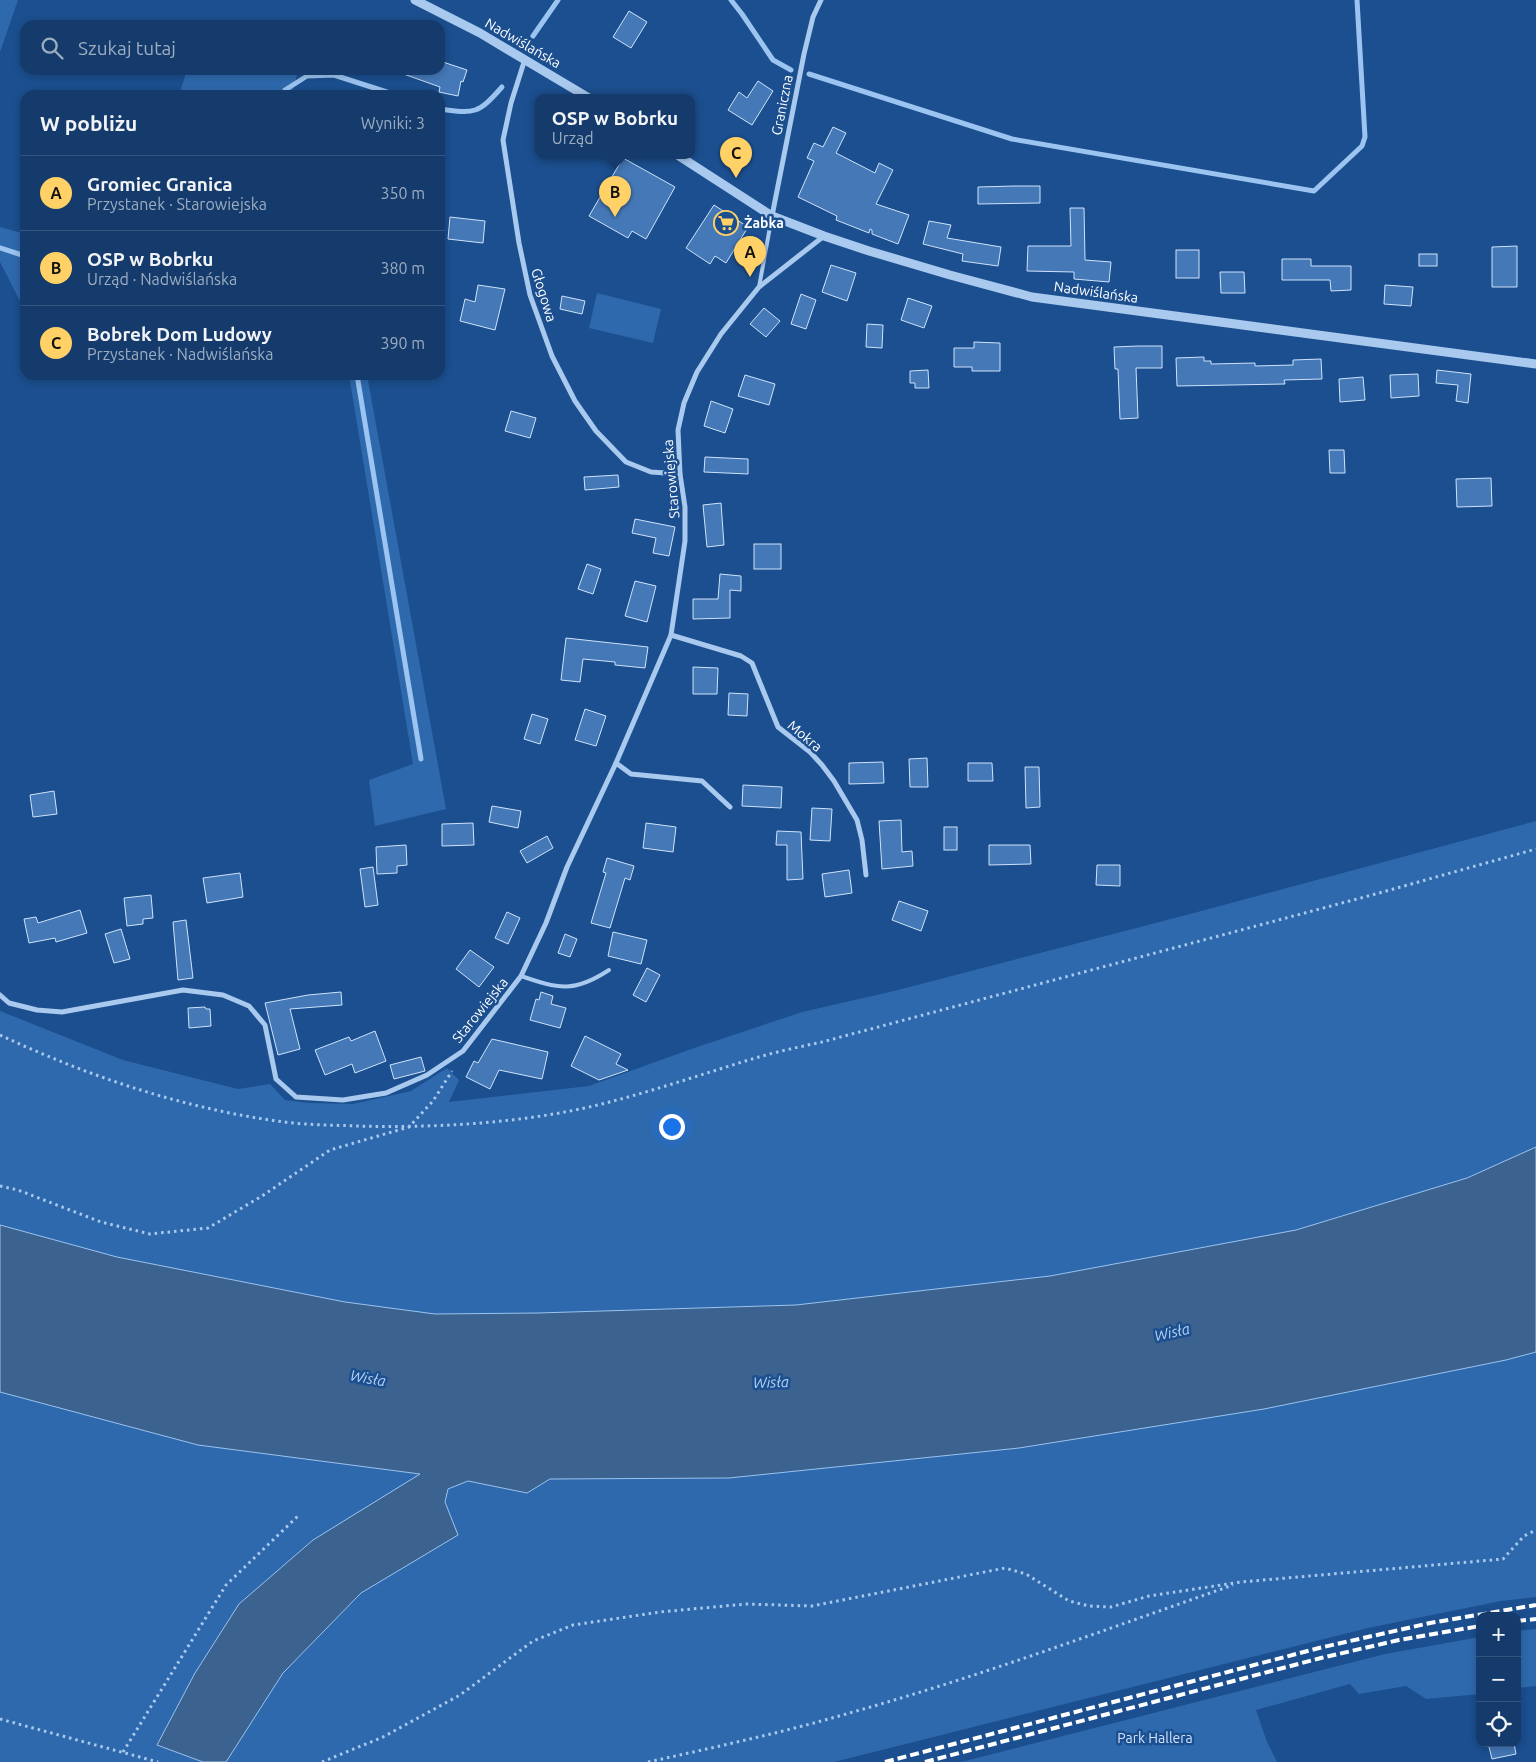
<!DOCTYPE html>
<html lang="pl">
<head>
<meta charset="utf-8">
<style>
  :root { --surface:#143b6b; --page:#1d4271; --text:#f1f3f6; --muted:#9dadc1; --line:#33557e; --accent:#ffd166 }
  body { margin:0; font-family:Ubuntu,sans-serif; background:var(--page); color:var(--text) }
  .controls { position:absolute; right:15px; bottom:15px; display:grid; overflow:hidden; border-radius:10px; box-shadow:0 2px 8px #0003 }
  .controls button { width:45px; height:45px; display:grid; place-items:center; padding:0; border:0; border-bottom:1px solid var(--line); background:var(--surface); color:var(--text); font:25px sans-serif }
  .you { position:absolute; left:671px; top:1126px; width:18px; height:18px; margin:-12px; border:4px solid #fff; border-radius:50%; background:#1a73e8; box-shadow:0 0 0 8px #1a73e833 }
  .badge { display:grid; place-items:center; width:32px; height:32px; border-radius:50%; background:var(--accent); color:#111; font-size:16px; font-weight:700 }
  .pin { position:absolute; translate:-50% -41px; filter:drop-shadow(0 1px 2px #0008) }
  .pin::after { content:''; position:absolute; top:26px; width:18px; height:15px; background:inherit; clip-path:polygon(0 0,100% 0,50% 100%) }
  .popup { position:absolute; left:535px; top:94px; width:160px; height:65px; box-sizing:border-box; display:grid; place-content:center; border-radius:10px; background:var(--surface); filter:drop-shadow(0 1px 4px #0005); font-size:16px; white-space:nowrap; color:var(--muted) }
  .popup b { font-size:19px; color:var(--text) }
  .popup::after { content:''; position:absolute; left:50%; top:100%; margin-left:-10px; border:10px solid transparent; border-top-color:var(--surface) }
  .list { margin:0; padding:0; list-style:none }
  h2 { display:flex; justify-content:space-between; align-items:center; height:65px; margin:0; padding:0 20px; font-size:21px }
  h2 small { font-size:16px; font-weight:400; color:var(--muted) }
  .list li { display:grid; grid-template-columns:32px 1fr auto; gap:15px; align-items:center; box-sizing:border-box; height:75px; padding:0 20px; border-top:1px solid var(--line) }
  .list b { display:block; font-size:19px; white-space:nowrap }
  .list p { margin:0; font-size:16px; white-space:nowrap; color:var(--muted) }
  .list em { font-size:16px; font-style:normal; color:var(--muted) }
  .icon { flex:none; width:28px; height:28px; fill:none; stroke:currentColor; stroke-width:2; stroke-linecap:round; stroke-linejoin:round }
  .map { position:relative; flex:none; width:1536px; height:1762px; overflow:hidden }
  .search { position:absolute; background:var(--surface); box-shadow:0 2px 8px #0003; left:20px; top:20px; width:425px; height:55px; display:flex; align-items:center; gap:12px; box-sizing:border-box; padding:0 18px; border-radius:15px; color:var(--muted); font-size:19px }
  .panel { position:absolute; background:var(--surface); box-shadow:0 2px 8px #0003; left:20px; top:90px; width:425px; height:290px; border-radius:15px }
  .map>svg:first-child { display:block }
  .green { fill:#2e69ad }
  .water { fill:#3c6290; stroke:#9cc4f0 }
  .lines { fill:none; stroke-linecap:round; stroke-linejoin:round }
  .stream { stroke:#9cc4f0; stroke-width:5 }
  .building { fill:#4478b7; stroke:#cfe3fa }
  .path { stroke:#a9c9ee; stroke-width:3; stroke-dasharray:2.5 4; stroke-linecap:butt }
  .service { stroke:#a9c9ee; stroke-width:4 }
  .minor { stroke:#a9c9ee; stroke-width:5 }
  .tertiary { stroke:#a9c9ee; stroke-width:9 }
  .rail { stroke:#fff; stroke-width:4; stroke-dasharray:9 4; stroke-linecap:butt }
  .labels { text-anchor:middle; dominant-baseline:central; stroke-width:5; stroke-linejoin:round; paint-order:stroke }
  .street-label { font-size:14px; fill:#fff; stroke:#1b4f8f }
  .poi-label { font-size:14px; font-weight:bold; fill:#fff; stroke:#1b4f8f; text-anchor:start }
  .park-label { font-size:14px; fill:#cfe3fa; stroke:#1b4f8f }
  .water-label { font-size:15px; font-style:italic; fill:#b5d3f5; stroke:#1b4f8f }
</style>
</head>
<body>
<div class="map">
<svg width="1536" height="1762" viewBox="0 0 1536 1762">
  <rect width="100%" height="100%" fill="#1b4f8f"/>
  <g class="green">
    <path d="M0,0H18L0,52Z"/>
    <path d="M187,70H298L292,95H179Z"/>
    <path d="M0,227L25,234V303H21L0,262Z"/>
    <path d="M597,293L661,309L653,343L589,328Z"/>
    <path d="M349,375H367L446,809L375,826L369,780L413,764Z"/>
    <path d="M1536,821V1147L1467,1178L1296,1230L1050,1276L796,1305L538,1313L435,1314L345,1302L117,1257L0,1225V1011L123,1060L238,1089L270,1084L285,1100L308,1103L353,1104L411,1091L447,1068L459,1080L449,1102L589,1086L694,1048L802,1012L894,991L1190,914Z"/>
    <path d="M1536,1352V1597L1501,1601L1368,1628L834,1762H226L283,1673L361,1593L457,1535L445,1502L448,1489L468,1481L526,1493L550,1479L729,1478L1019,1448L1264,1409L1506,1360Z"/>
    <path d="M0,1392L198,1445L421,1474L313,1540L239,1604L195,1673L157,1745L203,1762H0Z"/>
    <path d="M1536,1629V1686L1517,1688V1631Z"/>
    <path d="M1480,1637V1694L1426,1699L1406,1686L1359,1694L1350,1684L1256,1710L1267,1742L1277,1762H961L1385,1654Z"/>
  </g>
  <path class="water" d="M1536,1147V1352L1506,1360L1264,1409L1019,1448L729,1478L550,1479L527,1493L468,1481L448,1489L445,1502L458,1535L361,1593L283,1673L226,1762H203L157,1745L195,1673L239,1604L313,1540L420,1474L198,1445L0,1392V1225L117,1257L345,1302L435,1314L538,1313L796,1305L1050,1276L1296,1230L1467,1178Z"/>
  <g class="lines">
    <g class="stream">
      <path d="M731,0L742,14L773,60L791,70"/>
      <path d="M533,36L558,0"/>
      <path d="M809,74L1012,139L1314,191L1362,146L1365,137L1357,0"/>
      <path d="M283,95L285,90L307,76L334,75L396,95"/>
      <path d="M440,109C475,114 478,114 502,87"/>
      <path d="M0,248L25,256"/>
      <path d="M357,375L421,759"/>
    </g>
  </g>
  <g class="building">
    <path d="M629,11L647,22L631,48L613,37Z"/>
    <path d="M440,61L467,70L463,82L461,81L458,96L439,92L440,87L398,72V70H440Z"/>
    <path d="M758,81L773,91L752,125L728,110L739,92L747,98Z"/>
    <path d="M833,127L846,133L836,153L875,173L879,163L893,170L876,204L909,215L898,244L872,234V230L870,229L869,233L836,220L837,216L798,197L814,161L807,158L814,143L823,147Z"/>
    <path d="M623,158L675,187L646,239L632,231L628,238L589,216Z"/>
    <path d="M1014,186H1040V203L978,204V187Z"/>
    <path d="M714,205L748,227L726,263L715,256L710,264L686,248Z"/>
    <path d="M1070,208H1084L1085,260L1111,262L1109,282L1074,279V272L1027,271L1028,246H1071Z"/>
    <path d="M450,217L485,221L483,243L448,239Z"/>
    <path d="M929,221L951,225L947,238L1001,247L998,266L962,261L963,254L923,244Z"/>
    <path d="M1517,246V287H1492V247Z"/>
    <rect x="1176" y="250" width="23" height="28"/>
    <rect x="1419" y="254" width="18" height="12"/>
    <path d="M1282,259H1311V266H1351V290L1331,291L1330,280H1282Z"/>
    <path d="M831,265L856,273L847,301L822,292Z"/>
    <path d="M1220,272H1244L1245,293H1221Z"/>
    <path d="M478,285L505,289L495,330L460,321L465,299L475,302Z"/>
    <path d="M1385,285L1413,287L1411,306L1384,304Z"/>
    <path d="M801,294L816,300L806,329L791,324Z"/>
    <path d="M562,296L585,301L582,314L560,309Z"/>
    <path d="M908,298L932,306L924,328L901,320Z"/>
    <path d="M764,308L780,321L766,337L750,324Z"/>
    <path d="M867,324L883,325L882,348L866,347Z"/>
    <path d="M974,342L1000,343V371H972V367H954V348H974Z"/>
    <path d="M1138,346H1162V368H1136L1138,418L1120,419L1118,369H1115L1114,347Z"/>
    <path d="M1204,357V361H1211V364L1255,363V366L1293,365V360L1321,359L1322,379L1284,380L1285,384L1177,386L1176,358Z"/>
    <path d="M928,370L929,388H915V383H910V371Z"/>
    <path d="M1437,370L1471,374L1468,403L1456,401L1458,385L1436,383Z"/>
    <path d="M1418,374L1419,396L1391,398L1390,375Z"/>
    <path d="M745,375L775,384L769,405L738,396Z"/>
    <path d="M1363,377L1365,400L1340,402L1339,379Z"/>
    <path d="M711,401L733,409L725,433L704,426Z"/>
    <path d="M511,411L536,418L530,438L505,431Z"/>
    <path d="M1329,450H1344L1345,473H1330Z"/>
    <path d="M705,457L748,459V474L704,472Z"/>
    <path d="M618,475L619,487L585,490L584,477Z"/>
    <path d="M1491,478L1492,506L1457,507L1456,479Z"/>
    <path d="M721,503L724,545L707,547L703,505Z"/>
    <path d="M635,519L675,527L669,556L653,553L656,538L632,533Z"/>
    <rect x="754" y="544" width="27" height="25"/>
    <path d="M587,564L601,569L593,594L578,589Z"/>
    <path d="M720,574L741,576V591L730,590V618L693,619V599H718Z"/>
    <path d="M635,581L656,586L647,622L625,616Z"/>
    <path d="M566,638L648,647L645,668L615,665V662L583,659L580,682L561,680Z"/>
    <path d="M693,667L718,668L717,694H693Z"/>
    <path d="M729,693L748,694L747,716L728,715Z"/>
    <path d="M585,709L606,716L596,746L575,740Z"/>
    <path d="M532,714L548,719L540,744L524,739Z"/>
    <path d="M927,758L928,787H910L909,759Z"/>
    <path d="M883,762L884,783L849,784V763Z"/>
    <path d="M968,763H992L993,781H968Z"/>
    <path d="M1025,767H1039L1040,807L1026,808Z"/>
    <path d="M743,785L782,787L781,808L742,806Z"/>
    <path d="M54,791L57,814L33,817L30,795Z"/>
    <path d="M492,806L521,811L518,828L489,822Z"/>
    <path d="M812,808L832,809L830,841L810,840Z"/>
    <path d="M901,820L902,852L912,851L913,866L882,869L879,821Z"/>
    <path d="M473,823L474,845L442,846V824Z"/>
    <path d="M646,823L676,827L673,852L643,848Z"/>
    <rect x="944" y="827" width="13" height="23"/>
    <path d="M777,831L801,832L803,879L787,880V845H776Z"/>
    <path d="M547,836L553,848L527,863L520,851Z"/>
    <path d="M406,845L407,865L397,866V873L377,874L376,847Z"/>
    <path d="M989,845H1030L1031,864L989,865Z"/>
    <path d="M607,858L634,866L630,880L625,878L610,928L591,923L606,873L603,872Z"/>
    <path d="M1097,865H1120V886L1096,885Z"/>
    <path d="M373,867L378,905L365,907L360,869Z"/>
    <path d="M849,870L852,893L825,897L822,874Z"/>
    <path d="M240,873L243,897L207,903L203,878Z"/>
    <path d="M151,895L153,918L143,919V924L127,926L124,898Z"/>
    <path d="M899,901L928,911L921,931L892,920Z"/>
    <path d="M80,910L87,933L56,942L55,938L29,943L24,919L36,917L38,923Z"/>
    <path d="M507,912L520,918L508,944L495,938Z"/>
    <path d="M186,920L193,978L178,980L173,922Z"/>
    <path d="M121,929L130,959L114,963L105,934Z"/>
    <path d="M613,932L647,940L641,964L608,956Z"/>
    <path d="M565,934L577,939L570,957L558,953Z"/>
    <path d="M470,950L494,967L479,987L456,969Z"/>
    <path d="M647,968L660,975L646,1002L633,995Z"/>
    <path d="M341,992L342,1005L290,1009L300,1049L278,1055L265,1003L308,995Z"/>
    <path d="M541,992L553,996L551,1004L566,1008L560,1028L530,1020L536,999L539,1000Z"/>
    <path d="M205,1007L206,1009H210L211,1026L189,1028L188,1008Z"/>
    <path d="M375,1031L386,1061L355,1073L352,1064L325,1075L315,1050L349,1037L351,1041Z"/>
    <path d="M585,1036L621,1054L616,1064L628,1070L599,1080L571,1066Z"/>
    <path d="M492,1039L548,1052L542,1079L499,1070L490,1089L466,1077L474,1061L478,1063Z"/>
    <path d="M421,1057L425,1071L394,1079L390,1065Z"/>
    <path d="M1488,1743H1514L1516,1754L1492,1759Z"/>
  </g>
  <g class="lines">
    <g class="path">
      <path d="M0,1035C90,1077 185,1109 284,1122C307,1125 332,1125 356,1126C432,1128 510,1124 585,1108C642,1095 696,1076 752,1059C775,1052 799,1047 822,1042L1372,895L1536,849"/>
      <path d="M0,1186L18,1190L101,1222L150,1234L208,1228L262,1196L330,1150L409,1127L433,1101L452,1071"/>
      <path d="M0,1719L158,1762"/>
      <path d="M123,1752L226,1585L300,1514"/>
      <path d="M322,1762L383,1737L460,1695L533,1641L573,1625L660,1612L746,1604L812,1606L1005,1568L1026,1574L1069,1601L1089,1606L1111,1607L1149,1596L1241,1582L1503,1559L1524,1536L1536,1530"/>
      <path d="M648,1762C716,1747 785,1732 853,1712C981,1676 1107,1629 1233,1585"/>
    </g>
    <g class="service">
      <path d="M759,287L772,216"/>
      <path d="M521,976C559,989 574,993 609,970"/>
    </g>
    <g class="minor">
      <path d="M525,59L511,103L503,140L519,243L530,295L552,356L575,401L596,431L626,462L651,472L680,474"/>
      <path d="M772,216L804,54L813,17L821,0"/>
      <path d="M671,635L741,656L752,663L778,727L810,752L822,765L834,781L857,820L862,840L866,875"/>
      <path d="M616,763L631,774L702,781L730,807"/>
      <path d="M0,995L9,1003L37,1010L62,1012L183,990L223,995L249,1006L265,1025L276,1079L296,1097L343,1100L386,1093L427,1075L463,1051L521,976L546,923L567,867L616,763L671,635L685,541V507L680,474L678,430L684,403L697,372L721,334L759,287L824,236"/>
    </g>
    <g class="tertiary">
      <path d="M415,0L480,33L589,98"/>
      <path d="M679,156L772,216L824,236L869,251L950,275L1032,297L1536,364"/>
    </g>
    <g class="rail">
      <path d="M1517,1621L1536,1619"/>
      <path d="M885,1762L1319,1648L1430,1623L1536,1605"/>
      <path d="M925,1762L1321,1658L1399,1640L1480,1626"/>
    </g>
  </g>
  <defs>
    <symbol id="supermarket-ring" viewBox="-11 -11 22 22"><circle r="9.5" fill="#1b4f8f" stroke="#ffd166" stroke-width="1.5"/><path d="M-6-5.5h2.5l.6 2H6L4.5 2H-2.5L-4.4-4H-6ZM-1.5 3.2a1.3 1.3 0 1 0 .1 0ZM3 3.2a1.3 1.3 0 1 0 .1 0Z" fill="#ffd166"/></symbol>
  </defs>
  <g fill-rule="evenodd">
    <use href="#supermarket-ring" x="712" y="209" width="28" height="28"/>
  </g>
  <g class="labels">
    <g class="street-label">
      <text transform="translate(523 43) rotate(30)">Nadwiślańska</text>
      <text transform="translate(782 105) rotate(-79)">Graniczna</text>
      <text transform="translate(1096 292) rotate(8)">Nadwiślańska</text>
      <text transform="translate(544 295) rotate(73)">Głogowa</text>
      <text transform="translate(671 479) rotate(-95)">Starowiejska</text>
      <text transform="translate(805 736) rotate(40)">Mokra</text>
      <text transform="translate(480 1010) rotate(-51)">Starowiejska</text>
    </g>
    <g class="poi-label">
      <text x="744" y="223">Żabka</text>
    </g>
    <g class="park-label">
      <text x="1155" y="1738">Park Hallera</text>
    </g>
    <g class="water-label">
      <text transform="translate(1172 1332) rotate(-13)">Wisła</text>
      <text transform="translate(368 1378) rotate(10)">Wisła</text>
      <text transform="translate(771 1382) rotate(-2)">Wisła</text>
    </g>
  </g>
</svg>
<div class="controls">
<button>+</button>
<button>−</button>
<button><svg class="icon" aria-label="locate" viewBox="0 0 24 24"><circle cx="12" cy="12" r="6"/><path d="M12 2v4M12 18v4M2 12h4M18 12h4"/></svg></button>
</div>
<div class="you"></div>
<div class="pin badge" style="left:750px;top:277px">A</div>
<div class="pin badge" style="left:615px;top:217px">B</div>
<div class="popup"><b>OSP w Bobrku</b>Urząd</div>
<div class="pin badge" style="left:736px;top:178px">C</div>
<div class="search"><svg class="icon" aria-label="search" viewBox="0 0 24 24"><circle cx="10" cy="10" r="6"/><path d="M15 15l6 6"/></svg>Szukaj tutaj</div>
<section class="panel">
<h2>W pobliżu<small>Wyniki: 3</small></h2>
<ul class="list">
<li><span class="badge">A</span><div><b>Gromiec Granica</b><p>Przystanek · Starowiejska</p></div><em>350 m</em></li>
<li><span class="badge">B</span><div><b>OSP w Bobrku</b><p>Urząd · Nadwiślańska</p></div><em>380 m</em></li>
<li><span class="badge">C</span><div><b>Bobrek Dom Ludowy</b><p>Przystanek · Nadwiślańska</p></div><em>390 m</em></li>
</ul>
</section>
</div>
</body>
</html>
